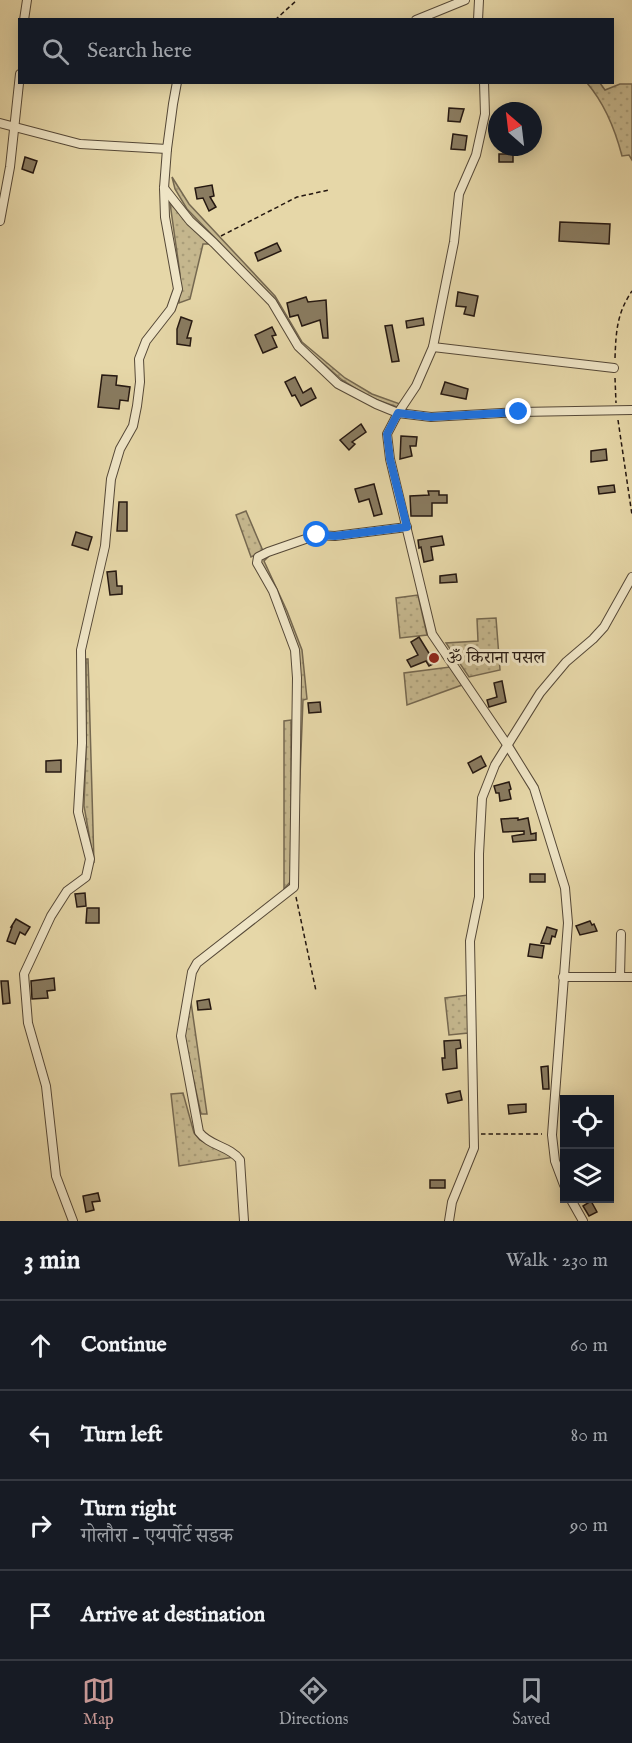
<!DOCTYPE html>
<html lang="en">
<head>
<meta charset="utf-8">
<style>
  :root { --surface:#171b24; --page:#20242c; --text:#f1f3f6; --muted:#9ea1a6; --line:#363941; --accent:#c59692 }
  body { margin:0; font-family:"IM FELL English","Noto Serif Devanagari",serif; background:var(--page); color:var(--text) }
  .controls { position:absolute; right:18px; bottom:18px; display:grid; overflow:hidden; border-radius:0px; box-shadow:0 3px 15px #0003 }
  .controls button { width:54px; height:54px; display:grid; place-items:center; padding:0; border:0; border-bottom:2px solid var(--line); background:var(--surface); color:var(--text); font:30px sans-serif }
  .compass { position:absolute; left:488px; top:102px; width:54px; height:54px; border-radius:50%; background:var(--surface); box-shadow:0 3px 15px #0003; rotate:332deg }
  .stop { position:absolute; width:18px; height:18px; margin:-14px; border:4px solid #1a73e8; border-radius:50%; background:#fff }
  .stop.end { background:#1a73e8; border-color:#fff; box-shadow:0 2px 6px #0008 }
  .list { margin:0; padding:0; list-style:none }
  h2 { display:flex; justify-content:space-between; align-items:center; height:78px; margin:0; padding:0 24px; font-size:26px }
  h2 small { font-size:20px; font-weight:400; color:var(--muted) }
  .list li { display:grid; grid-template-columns:39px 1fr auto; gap:18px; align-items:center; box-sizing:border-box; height:90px; padding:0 24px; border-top:2px solid var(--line) }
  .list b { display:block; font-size:22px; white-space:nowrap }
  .list p { margin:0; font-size:20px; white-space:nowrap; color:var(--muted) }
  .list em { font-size:20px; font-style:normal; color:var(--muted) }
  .icon { flex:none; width:33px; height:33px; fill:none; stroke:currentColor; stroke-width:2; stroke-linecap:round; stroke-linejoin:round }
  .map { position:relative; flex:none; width:632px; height:1221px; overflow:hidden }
  .search { position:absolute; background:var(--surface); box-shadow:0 3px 15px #0003; left:18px; right:18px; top:18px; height:66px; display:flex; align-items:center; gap:15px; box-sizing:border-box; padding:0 21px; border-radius:0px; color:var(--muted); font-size:22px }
  .sheet { height:438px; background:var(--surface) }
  nav { display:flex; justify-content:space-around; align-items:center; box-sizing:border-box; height:84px; border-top:2px solid var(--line); background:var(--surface); font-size:16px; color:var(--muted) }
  nav a { display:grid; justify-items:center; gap:3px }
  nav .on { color:var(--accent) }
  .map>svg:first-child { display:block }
  .grass { fill:url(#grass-dots); stroke:#756850; stroke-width:1.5 }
  .building { fill:#897b60; stroke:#251811; stroke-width:1.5 }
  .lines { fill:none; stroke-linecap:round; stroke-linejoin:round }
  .street-casing { stroke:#554837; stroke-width:10 }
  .path { stroke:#251811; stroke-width:1.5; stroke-dasharray:4.5 3; stroke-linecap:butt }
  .street { stroke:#efe5c6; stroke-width:8 }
  .route { stroke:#1a73e8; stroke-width:8 }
  .poi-dot { fill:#8f2418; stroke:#efe5c6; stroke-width:2 }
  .labels { text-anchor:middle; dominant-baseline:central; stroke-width:6; stroke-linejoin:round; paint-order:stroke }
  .poi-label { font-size:18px; fill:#251811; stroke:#efe5c6; text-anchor:start }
</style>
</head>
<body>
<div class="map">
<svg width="632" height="1221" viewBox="0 0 632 1221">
  <defs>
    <pattern id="grass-dots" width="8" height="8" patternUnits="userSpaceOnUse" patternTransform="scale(1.5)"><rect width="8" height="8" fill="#c5b78e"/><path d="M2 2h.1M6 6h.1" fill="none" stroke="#a99d79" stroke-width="1.8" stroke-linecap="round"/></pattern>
  </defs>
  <rect width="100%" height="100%" fill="#e6d7a8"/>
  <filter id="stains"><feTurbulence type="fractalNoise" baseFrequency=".00333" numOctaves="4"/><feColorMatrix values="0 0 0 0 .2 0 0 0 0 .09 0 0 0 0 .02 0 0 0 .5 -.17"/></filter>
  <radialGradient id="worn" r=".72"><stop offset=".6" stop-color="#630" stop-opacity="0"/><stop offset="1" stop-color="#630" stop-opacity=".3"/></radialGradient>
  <g class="grass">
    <path d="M587,83H600L605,90L620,84H632V160L629,155L622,156C615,129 605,104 587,83Z"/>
    <path d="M172,177L189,204L275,296L302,342L345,378L372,394L400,404L397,407L369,397L342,380L301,344L272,297L187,209L175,189Z"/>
    <path d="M170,203L187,222L211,244H203L190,299L179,303L180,274Z"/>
    <path d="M246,511L263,551L251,557L236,515Z"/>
    <path d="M317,537H324L271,554L264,561L287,611L302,650L307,699L303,700L299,802L297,790V650L260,563L261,558Z"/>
    <path d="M418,595L427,635L400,638L396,598Z"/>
    <path d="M496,618L500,670L469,677L446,643L478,641L477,619Z"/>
    <path d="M86,659H88L89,688L94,863L84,806L86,752Z"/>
    <path d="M450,667L462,685L407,705L404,673Z"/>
    <path d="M291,720V881L284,889V721Z"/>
    <path d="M190,995L207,1114H201L184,1036Z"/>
    <path d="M468,995V1033L449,1035L445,998Z"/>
    <path d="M183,1093L194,1133L200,1140L235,1157L179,1166L171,1094Z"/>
  </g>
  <g class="building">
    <path d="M449,108L464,109L460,122L448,121Z"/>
    <path d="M453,134L467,136L465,150L451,149Z"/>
    <rect x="499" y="154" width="14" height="8"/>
    <path d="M25,157L37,161L33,173L22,169Z"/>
    <path d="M212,185L214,196L210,197L216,207L209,211L203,198L197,199L195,188Z"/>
    <path d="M560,222L610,224L609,244L559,241Z"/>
    <path d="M277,243L281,251L258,261L255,253Z"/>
    <path d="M458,292L478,296L474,316L464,314L466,307L456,306Z"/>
    <path d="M306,297L308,302L326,300L328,338H323L320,320L302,326L298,315L290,317L287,303Z"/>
    <path d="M181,317L192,321L187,338H191L190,346L177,344V329Z"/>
    <path d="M423,318L424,325L407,328L406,321Z"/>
    <path d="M392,325L399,361L392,362L385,326Z"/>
    <path d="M272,327L276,335L272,336L277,347L263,353L255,335Z"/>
    <path d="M102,375L117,376L116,385L130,387L128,401L120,400L119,409L98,407Z"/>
    <path d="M295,377L303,393L311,388L316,398L301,406L295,395L292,396L285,382Z"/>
    <path d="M445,382L468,389L466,399L441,394Z"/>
    <path d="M361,424L366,432L352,442L355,444L349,450L340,440Z"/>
    <path d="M401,436L417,437L416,446H410L412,456L400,459Z"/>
    <path d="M606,449L607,460L591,462V451Z"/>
    <path d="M374,484L382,514L374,516L369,499L359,502L355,489Z"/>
    <path d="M614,485L615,492L599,494L598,487Z"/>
    <path d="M428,491H439V495H447V503H432V516H411L410,496L429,495Z"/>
    <path d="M119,502H127V531H117Z"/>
    <path d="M76,532L92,537L88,550L72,545Z"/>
    <path d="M442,536L444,545L431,547L433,560L424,562L421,547L419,548L418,540Z"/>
    <path d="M116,571L117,586H122V594L110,595L107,572Z"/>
    <path d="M456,574L457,582L440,583V576Z"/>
    <path d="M419,637L435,663L429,666L426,661L411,667L407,660L418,655L411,642Z"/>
    <path d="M502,681L506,702L489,707L487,700L497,697L494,683Z"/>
    <path d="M320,702L321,712L309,713L308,703Z"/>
    <path d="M481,756L486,766L473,773L468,763Z"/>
    <path d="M61,760V772H46V761Z"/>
    <path d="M509,782L511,789L509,790L511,799L500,801L499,793H496L494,786Z"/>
    <path d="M518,818V820L528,818L531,834L536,833V840L513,842L512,836L524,834V831L503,832L501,819Z"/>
    <rect x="530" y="874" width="15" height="8"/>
    <path d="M85,893L86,906L77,907L75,894Z"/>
    <path d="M87,908H99V923H86Z"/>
    <path d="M16,919L30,927L25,935L20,932L15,944L7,941L12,927H11Z"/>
    <path d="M590,921L592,925L594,924L597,931L580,935L576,926Z"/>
    <path d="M547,927L557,930L555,937L552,936L550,944L541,943Z"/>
    <path d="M530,944L544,946L542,958L528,956Z"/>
    <path d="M54,978L55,990L47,991L48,998L32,999L31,981Z"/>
    <path d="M1,981H8L10,1003L3,1004Z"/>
    <path d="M209,999L211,1009L198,1010L197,1001Z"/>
    <path d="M460,1040L461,1048L456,1049L457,1068L443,1070L442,1058H445L444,1041Z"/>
    <path d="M548,1066L549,1089H543L541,1067Z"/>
    <path d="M460,1091L462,1100L448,1103L446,1094Z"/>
    <path d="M526,1104V1112L509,1114L508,1105Z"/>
    <rect x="430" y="1180" width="15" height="8"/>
    <path d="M98,1193L100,1201L92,1202L94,1210L86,1212L83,1196Z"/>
    <path d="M591,1201L597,1212L589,1216L583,1206Z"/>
  </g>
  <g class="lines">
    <defs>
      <g id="street">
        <path d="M24,20L27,0"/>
        <path d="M416,20L465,0"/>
        <path d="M478,20L479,0"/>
        <path d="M484,82L485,114L476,155L459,194L454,242L433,347L416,386L398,413L387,434L390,459L432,634L508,746L534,788L565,888L568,923L552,1135L555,1161L564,1185"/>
        <path d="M0,123L80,144L167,149L173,104L177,82"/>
        <path d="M164,188L190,221L214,243L272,302L298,346L338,384L376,404L398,413L431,417L519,412L632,410"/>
        <path d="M0,221L10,167L20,74"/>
        <path d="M433,347L614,368"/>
        <path d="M563,977H632"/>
        <path d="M620,977L621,934"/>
        <path d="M570,1198L583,1221"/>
        <path d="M73,1221L56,1176L46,1086L28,1023L24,974L51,916L67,891L86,877L90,859L78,812L82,743L81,650L105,546L111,479L120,449L133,426L137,406L140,382L139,359L146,341L171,309L178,289L165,217L164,188L167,149"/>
        <path d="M244,1221L240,1160C230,1146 209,1146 199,1132L181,1036L192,972L197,963L294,887L297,678L295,650L273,591L257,563L258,557L268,552L317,535L335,536L407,527"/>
        <path d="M449,1221L452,1202L474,1148L470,941L479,897V854L482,798L495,765L540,693L566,662L593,639L604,627L632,577"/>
      </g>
    </defs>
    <use href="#street" class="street-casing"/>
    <g class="path">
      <path d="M275,20L297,0"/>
      <path d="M221,236L297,197L329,190"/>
      <path d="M615,358C616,331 617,313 632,291"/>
      <path d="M615,378L616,403"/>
      <path d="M618,420L632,515"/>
      <path d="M296,897L316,991"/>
      <path d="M481,1134H542"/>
    </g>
    <use href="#street" class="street"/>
  </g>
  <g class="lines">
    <path class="route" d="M317,535L335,536L407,527L390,459L387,434L398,413L431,417L519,412"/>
  </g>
  <circle class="poi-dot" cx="434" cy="658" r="6"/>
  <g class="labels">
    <g class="poi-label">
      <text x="446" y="658">ॐ किराना पसल</text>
    </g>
  </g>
  <rect width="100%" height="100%" filter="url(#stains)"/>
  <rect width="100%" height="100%" fill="url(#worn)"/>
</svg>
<div class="controls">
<button><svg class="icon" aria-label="locate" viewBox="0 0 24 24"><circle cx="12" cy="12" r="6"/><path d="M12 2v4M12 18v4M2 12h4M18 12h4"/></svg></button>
<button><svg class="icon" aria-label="layers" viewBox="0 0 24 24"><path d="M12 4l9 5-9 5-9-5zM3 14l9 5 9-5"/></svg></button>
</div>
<svg class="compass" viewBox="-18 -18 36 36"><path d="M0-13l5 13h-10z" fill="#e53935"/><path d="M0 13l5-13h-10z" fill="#9ea1a6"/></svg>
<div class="stop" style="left:317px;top:535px"></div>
<div class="stop end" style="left:519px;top:412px"></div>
<div class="search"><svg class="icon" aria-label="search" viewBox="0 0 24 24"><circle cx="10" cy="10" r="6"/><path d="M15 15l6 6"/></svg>Search here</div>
</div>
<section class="sheet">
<h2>3 min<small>Walk · 230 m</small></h2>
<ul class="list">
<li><svg class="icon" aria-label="ahead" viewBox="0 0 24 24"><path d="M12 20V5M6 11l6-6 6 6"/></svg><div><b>Continue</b></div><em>60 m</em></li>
<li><svg class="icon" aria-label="left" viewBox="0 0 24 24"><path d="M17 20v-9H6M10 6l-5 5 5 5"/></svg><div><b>Turn left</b></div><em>80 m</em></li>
<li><svg class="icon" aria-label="right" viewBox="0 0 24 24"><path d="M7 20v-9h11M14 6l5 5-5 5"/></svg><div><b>Turn right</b><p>गोलौरा - एयर्पोर्ट सडक</p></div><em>90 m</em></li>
<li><svg class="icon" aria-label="arrive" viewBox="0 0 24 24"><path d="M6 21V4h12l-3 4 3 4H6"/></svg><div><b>Arrive at destination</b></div></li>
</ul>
</section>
<nav>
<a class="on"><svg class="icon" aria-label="map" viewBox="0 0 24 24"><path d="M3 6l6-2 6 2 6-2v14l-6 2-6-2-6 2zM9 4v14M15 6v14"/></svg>Map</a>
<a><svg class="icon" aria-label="directions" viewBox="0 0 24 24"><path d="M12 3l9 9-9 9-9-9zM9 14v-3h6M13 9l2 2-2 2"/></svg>Directions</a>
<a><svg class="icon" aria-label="saved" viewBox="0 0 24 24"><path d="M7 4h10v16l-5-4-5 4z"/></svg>Saved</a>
</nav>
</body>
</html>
